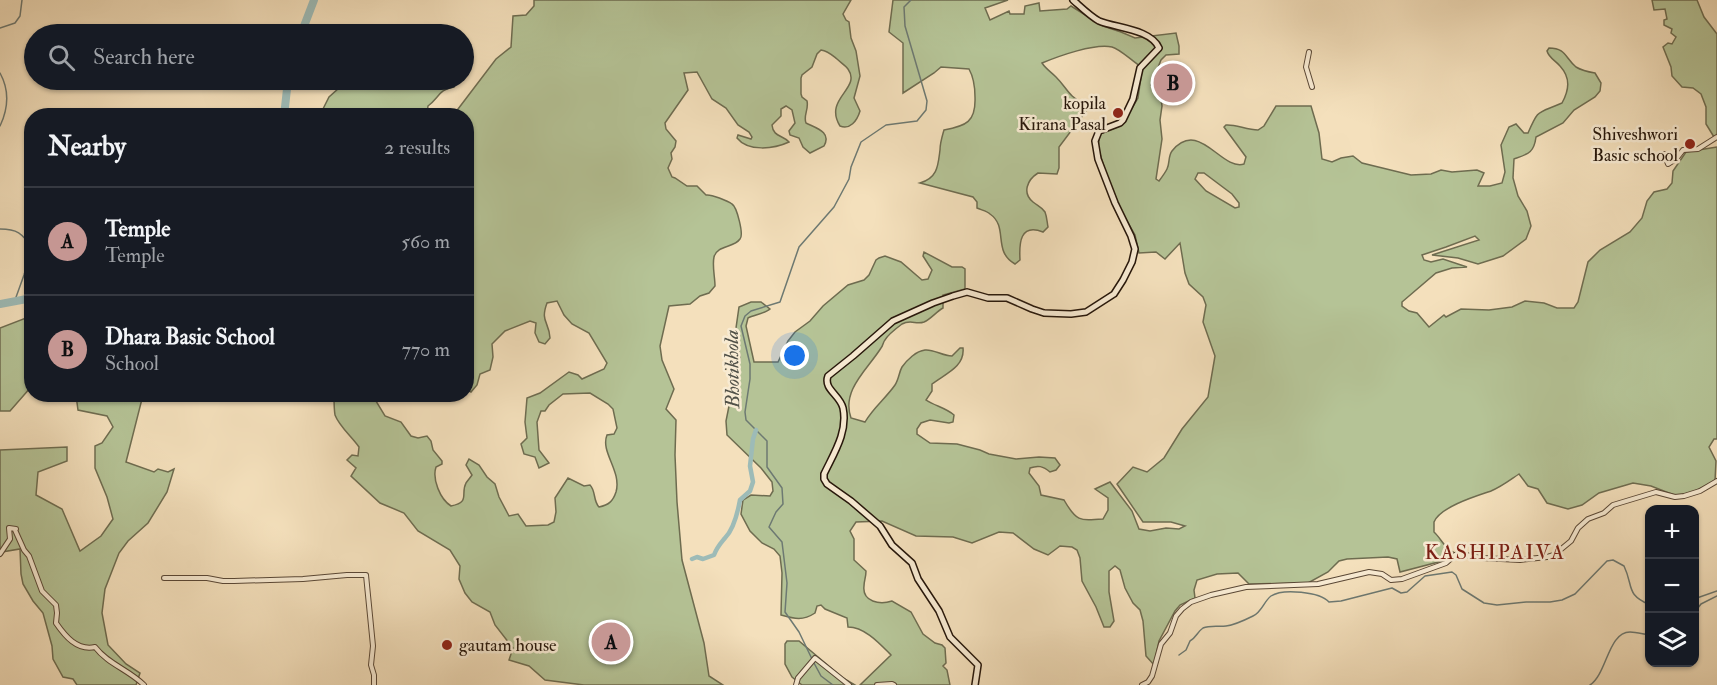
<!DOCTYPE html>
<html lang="en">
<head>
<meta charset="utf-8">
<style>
  :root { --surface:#171b24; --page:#20242c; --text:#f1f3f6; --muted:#9ea1a6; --line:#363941; --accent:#c59692 }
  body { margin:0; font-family:"IM FELL Double Pica",serif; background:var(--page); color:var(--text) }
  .controls { position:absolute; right:18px; bottom:18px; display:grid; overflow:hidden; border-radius:12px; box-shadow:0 2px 4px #0004 }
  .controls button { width:54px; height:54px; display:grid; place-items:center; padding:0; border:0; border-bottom:2px solid var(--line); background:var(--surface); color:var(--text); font:30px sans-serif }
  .you { position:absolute; left:795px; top:356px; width:21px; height:21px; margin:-15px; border:4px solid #fff; border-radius:50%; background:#1a73e8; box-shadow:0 0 0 9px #1a73e833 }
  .badge { display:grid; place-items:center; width:39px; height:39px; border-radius:50%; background:var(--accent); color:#111; font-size:20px; font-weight:700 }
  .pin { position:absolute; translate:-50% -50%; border:3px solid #fff; box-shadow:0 2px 6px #0006 }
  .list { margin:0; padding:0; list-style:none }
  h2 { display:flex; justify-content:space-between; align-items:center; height:78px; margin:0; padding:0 24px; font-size:26px }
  h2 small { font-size:20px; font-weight:400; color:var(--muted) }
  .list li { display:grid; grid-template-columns:39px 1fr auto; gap:18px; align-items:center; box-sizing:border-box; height:108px; padding:0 24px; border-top:2px solid var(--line) }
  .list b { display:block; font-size:22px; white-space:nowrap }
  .list p { margin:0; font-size:20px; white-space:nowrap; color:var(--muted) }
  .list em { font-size:20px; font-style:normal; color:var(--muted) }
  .icon { flex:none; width:33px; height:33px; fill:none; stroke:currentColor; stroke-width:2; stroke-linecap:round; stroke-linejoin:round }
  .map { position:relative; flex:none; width:1717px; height:685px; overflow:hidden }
  .search { position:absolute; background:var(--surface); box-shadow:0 2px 4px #0004; left:24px; top:24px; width:450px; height:66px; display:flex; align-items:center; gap:15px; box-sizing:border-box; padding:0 21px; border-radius:33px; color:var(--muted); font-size:22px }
  .panel { position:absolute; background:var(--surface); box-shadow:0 2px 4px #0004; left:24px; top:108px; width:450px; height:294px; border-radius:24px }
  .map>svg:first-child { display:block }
  .green { fill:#b5c396; stroke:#6e6c50; stroke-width:1.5; fill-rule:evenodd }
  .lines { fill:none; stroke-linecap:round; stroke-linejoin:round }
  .stream { stroke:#6d7972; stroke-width:1.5 }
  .canal { stroke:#9dbbb7; stroke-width:4.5 }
  .river { stroke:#9dbbb7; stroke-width:8 }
  .minor-casing { stroke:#5a4836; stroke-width:6 }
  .secondary-casing { stroke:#26160a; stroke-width:8 }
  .minor { stroke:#f8ebd3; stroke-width:4 }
  .secondary { stroke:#f8ebd3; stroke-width:5 }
  .poi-dot { fill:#8f2418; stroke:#f8ebd3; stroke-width:2 }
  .labels { text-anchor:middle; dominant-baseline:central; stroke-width:5; stroke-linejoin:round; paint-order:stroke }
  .poi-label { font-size:18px; fill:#26160a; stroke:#f8ebd3; text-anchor:end }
  .water-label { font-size:20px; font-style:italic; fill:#505047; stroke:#f8ebd3 }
  .quarter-label { font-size:21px; letter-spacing:1.5px; fill:#7a1f14; stroke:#f8ebd3 }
</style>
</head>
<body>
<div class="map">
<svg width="1717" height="685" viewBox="0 0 1717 685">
  <rect width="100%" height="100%" fill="#f4e0bc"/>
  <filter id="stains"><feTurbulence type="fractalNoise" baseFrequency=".00333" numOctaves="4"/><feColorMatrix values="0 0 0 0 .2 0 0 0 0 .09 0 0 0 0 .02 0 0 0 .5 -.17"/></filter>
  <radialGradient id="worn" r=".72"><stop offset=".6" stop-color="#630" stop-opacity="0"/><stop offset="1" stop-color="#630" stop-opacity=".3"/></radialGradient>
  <g class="green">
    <path d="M534,0H851L843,14L846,20L849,22L851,38L856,51L860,76L854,98L860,111C857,121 850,130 840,126C823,98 862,89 848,69C846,66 840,62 837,59C832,55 828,51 821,50L817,54L812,67L802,75L801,78V94L802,97L807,101C809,109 803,116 806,123C816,128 832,132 824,146L810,153L803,147L799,138L790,135L789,131L795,123L792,110L786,106L781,109V116L772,125C773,137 783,135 789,142C774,149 748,152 737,138L738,135L751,139L752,137L749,132L738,125L726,108L712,99L697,72L684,73L688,90L665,123L666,129L676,141L675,147L671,153L672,159L668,168L672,177L675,178L687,186H697L706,195C711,194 728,201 732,204C737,207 744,235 740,239C734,248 717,245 714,257C712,266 715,277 715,286L709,293L700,296L690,304L669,306L660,346L662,360L674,389L666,409L676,420L675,455L677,502L682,560L704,643L709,676L723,685H584L545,680L529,666L509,660L513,648L495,625L490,612L472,602L465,593L459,579L460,566L450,550L418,531L404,513L380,503L351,476L356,468L347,460L352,455L358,456L359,447C352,437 339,426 335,415C334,409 334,401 334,395H364L376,401L385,416L401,422L411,436L418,438L427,436L431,441L433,450L442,461V464L436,467C432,479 440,499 451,506C471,502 460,494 466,483C468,480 470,478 472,475L466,465L469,459L479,465L487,477L495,484L499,497L509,516L518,514L526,526L548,525L554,522L556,512L555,498L568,478L584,486L590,485C596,491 593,501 599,507C609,505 613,501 616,492C622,471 600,452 607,435L614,434L617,428L613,409L608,404L590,393L563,394L549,405L545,411H541L537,422L539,450L549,463L539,468L535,457L524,454L521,444L527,438L525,422L527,398L540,393L569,372L578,375L582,379L604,369L607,363L589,333L572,324L564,315L557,301L547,303C540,322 549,321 550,338L545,344L539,342L535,333L536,323L530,321L505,331L492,344L493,357L490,370L480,374L477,385L471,392L467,390L466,116L448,115L455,113L496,59L511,47L513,16L526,15L534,6Z"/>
    <path d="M893,0H1008L985,8L990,20L1009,11L1010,14H1024L1025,6L1039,3L1040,11L1067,9L1071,6L1103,26L1121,32L1135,38L1176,33L1179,46V54L1166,55L1161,60L1151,85L1157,92L1161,99L1162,106L1160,120L1162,139L1156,179L1159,181C1162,177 1165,173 1167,169C1170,163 1168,156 1172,151C1199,118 1221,171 1244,164L1246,157L1224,127L1226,125C1235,124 1247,130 1258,130L1264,126L1276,106H1311L1319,133L1322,159L1332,162L1341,158L1353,156L1362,163L1411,175L1431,174L1441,170L1452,172L1477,170L1484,173L1478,186H1490L1502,183L1505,172L1501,145L1509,127L1516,124L1524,133H1528C1539,108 1537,114 1562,103C1569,90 1571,78 1560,66C1555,60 1549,58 1547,51L1549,48C1566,48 1565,58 1576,67C1581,70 1589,72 1595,73L1601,83L1600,91L1595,97L1574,110L1563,123L1536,137C1534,153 1528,154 1514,159L1513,178L1518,196L1527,211L1531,226L1526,239L1503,256L1478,264L1458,258L1432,255L1479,240L1475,236L1446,247L1422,255L1424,260L1431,262L1443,259L1467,267L1452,268L1436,273L1402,302V306L1409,311L1417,313L1429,327L1444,315L1446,317L1461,309L1489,310L1512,307L1525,301L1544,303L1557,308H1574L1578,302L1588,262L1600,250L1630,232L1642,218L1647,201L1654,192L1667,189L1672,183L1673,171L1686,152L1717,147V439H1714L1709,447L1716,461L1715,481L1691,493L1683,495H1674L1651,486L1633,483L1599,493L1582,505L1568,509L1547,503L1538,489L1528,486L1519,474C1510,480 1501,487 1491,491C1476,496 1440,507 1434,522C1434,523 1434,531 1434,532C1441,538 1444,548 1453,552L1446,560L1400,572L1397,559L1388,557L1347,559L1339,561L1328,572L1308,583L1249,584L1238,573L1217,574L1197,580L1194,590L1195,598L1180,605L1175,611L1159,641L1154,665L1146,656L1143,621L1140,610L1133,603L1125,588L1120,570L1115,566L1109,571V592L1114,621L1110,627H1104L1096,607L1082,581L1080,558L1077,550L1072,547L1060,546L1048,555L1034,549L1013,533L999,532L972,543L953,537L916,536L882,521L856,522L850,531L854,539V560L866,571C866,577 864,581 864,586C862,602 880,605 892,601L911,612L923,634L935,643L942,645L945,648L946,663L943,666L947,670L950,685H860L891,655C880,644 865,627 848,627L847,618L825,609L821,605L817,606L815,613C803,621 795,619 781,615L782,573L780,556L774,549L762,543L750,531L741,514L743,500L751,495L770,496L773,491L772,482L761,468L727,435L726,421L730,401L737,387L740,356L735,335L739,307L751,302H761L770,309C766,313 754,315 748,318L746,326L754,362H778L788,341L795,332L810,321L823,306L848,285L864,280L869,275L876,260L879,258L885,256L901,262L922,280L928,279L932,270L923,256L924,252L952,267H962L965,269V289L943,295V308C936,312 931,319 924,322C916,325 911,319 902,324C898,327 887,336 885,340C883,342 883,346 881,348C868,369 841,390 851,418L865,422C873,408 886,398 895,385C899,379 899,372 902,367C907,360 916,351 925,350C934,349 942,356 952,356L960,348H963C965,367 945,374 932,384V391L926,400C935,406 946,408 954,415L953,422L949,423L930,420L921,423L917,429V434L930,443L957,444L980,450L989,454L1016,459L1039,457L1055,458L1060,465L1056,470L1050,472C1043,466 1038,465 1030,468L1029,473L1039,486L1041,495L1064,500C1076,521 1079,521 1103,519L1108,510V498L1095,489L1110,482L1132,511L1139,529L1150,531L1166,528L1179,529L1185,526L1171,522H1143L1117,484L1133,467L1147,472L1164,458L1182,429L1208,397L1215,356L1203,322L1206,305L1203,297L1189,284L1185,273L1180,243L1165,259L1156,252L1139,253L1135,235L1122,212L1106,174L1098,147L1100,134L1122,125L1128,115L1138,98L1141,77L1140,66C1132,61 1120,49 1112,47C1095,43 1059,56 1042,63C1046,69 1051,72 1056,77C1067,88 1068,96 1084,104L1086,111L1059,147V168L1057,174L1038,173C1027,180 1022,193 1033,202C1038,206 1042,207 1045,212C1047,217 1047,222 1048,227L1043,232C1020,223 1019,243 1020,260L1015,264C992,251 1009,227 990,214C987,211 981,210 977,208V202L973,197L920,183C938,178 938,165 940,150C940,143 942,137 944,130C966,126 976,122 975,97C975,87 974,78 969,69L941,67L934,73L903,93V43L889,32ZM1198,173H1204L1232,194L1239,203V207L1235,208L1206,191L1195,179Z"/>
    <path d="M1652,0H1697L1704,17L1717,34V136L1714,137L1706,124V107L1701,94L1693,88L1682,87L1672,76L1671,67L1663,47L1668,43L1672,44L1676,37L1671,33L1672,29L1664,25V20L1667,19L1665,9L1654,10Z"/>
    <path d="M348,80H454L455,83L454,87C438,90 440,97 428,106L427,114L430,115H320L329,97Z"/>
    <path d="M31,316V387L10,411H0V328Z"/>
    <path d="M76,395H143L126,462L154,472L158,469L168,472L174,469L167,492L148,523L128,541L119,553L105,589L102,613L108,645L126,664L140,673L136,685H77L73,679L63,677L53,659L52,646L43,613L33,601L23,584L21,574L20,549L2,552L0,556V450L67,447V461L38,472L36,495L62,509L80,551L101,536L113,519L107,497L95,468V446L102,443L113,427L107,416L78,410Z"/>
    <path d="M787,641H799L843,678L855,685H802L792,677L785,664V644Z"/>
  </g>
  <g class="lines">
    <g class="stream">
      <path d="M0,28L15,23L20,16L22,0"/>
      <path d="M0,73C10,91 8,109 0,126"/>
      <path d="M0,229C17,229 22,233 32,248"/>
      <path d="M15,300L24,275L32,248"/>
      <path d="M1694,599L1717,591"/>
      <path d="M1694,613L1701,604L1717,596"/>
      <path d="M1179,655L1186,650L1190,641C1196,638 1197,632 1203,628C1210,625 1219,627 1226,626C1235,625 1245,620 1253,616C1262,612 1264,601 1271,596C1283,588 1320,592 1329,602L1341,601L1388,589L1392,588L1401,593L1407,592L1425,576L1452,572L1456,575L1462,589L1484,603L1497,605L1526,602H1550L1562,600L1575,594L1607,561L1613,560L1624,566C1634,587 1625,594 1650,605"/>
      <path d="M812,659L799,632L785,612L787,583L782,542L769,527L776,512L783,504L782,488L767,467V441L746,420L745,412L750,379V364L741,326L745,316L751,311L780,302L799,247L834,207L849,179L851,167L861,142L886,125L917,121L926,110L927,101L905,26L904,7L911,0"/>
      <path d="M814,663L821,676L833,685"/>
      <path d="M1590,685C1607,674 1608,632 1630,632C1636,632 1643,634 1650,635"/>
    </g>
    <path class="canal" d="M692,559L697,557L703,559L714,555C717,547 720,544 725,538C733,530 738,511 740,500L750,491L753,482L750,466L753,439L756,430"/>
    <g class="river">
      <path d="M301,34L314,0"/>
      <path d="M284,116L288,80"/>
      <path d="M0,304L32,298"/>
    </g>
    <defs>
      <g id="minor">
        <path d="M1309,52L1306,67L1312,87"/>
        <path d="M1664,154L1668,164L1676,159L1683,150L1698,149L1717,137"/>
        <path d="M0,554L10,539L9,528L16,529L15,530L24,550L29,556L42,591L56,605L57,613L56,623C65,636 77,651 95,647C108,664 129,670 144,685"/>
        <path d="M164,578H207L223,581H234L303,579L347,575H366L373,646L371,665L374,675V685"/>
        <path d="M796,685L798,678L815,658L849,685"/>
        <path d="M877,685L892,684L894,685"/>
        <path d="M1142,685L1148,682L1152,676L1161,644L1170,633L1176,616L1182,609L1191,602L1211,595L1246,587L1318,584L1369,572L1382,574L1391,580L1402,579L1446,563L1455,555L1460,554L1482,558L1520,560L1547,557L1554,555L1571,541L1578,528L1588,519L1604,513L1613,505L1656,492L1675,497L1684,496L1700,491L1717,481"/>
      </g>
      <path id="secondary" d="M975,685L978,665L950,637L939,611L918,579L912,563L892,545L880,526L851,501L827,484L824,479V474C834,453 848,432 843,408C840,395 823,389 828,376L853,356L893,321L933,303L953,296L967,292L988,298H1007L1032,309L1044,313L1071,314L1086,312L1114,294L1123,280L1132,262L1135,249L1131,236L1115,203L1098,159L1095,141L1099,131L1120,123L1123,120L1133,99L1140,68L1159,48C1151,29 1116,28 1099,21C1090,16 1081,7 1073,0"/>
    </defs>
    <use href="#minor" class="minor-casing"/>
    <use href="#secondary" class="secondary-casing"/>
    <use href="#minor" class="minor"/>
    <use href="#secondary" class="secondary"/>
  </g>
  <g class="poi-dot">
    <circle cx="1118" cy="113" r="6"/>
    <circle cx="1690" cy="144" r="6"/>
    <circle cx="447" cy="645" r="6"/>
  </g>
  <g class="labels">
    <g class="poi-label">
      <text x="1106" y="103">kopila<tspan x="1106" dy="21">Kirana Pasal</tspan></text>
      <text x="1678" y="134">Shiveshwori<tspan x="1678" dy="21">Basic school</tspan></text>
      <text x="459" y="645" text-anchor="start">gautam house</text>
    </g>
    <g class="water-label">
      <text transform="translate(732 369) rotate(-91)">Bhotikhola</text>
    </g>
    <g class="quarter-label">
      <text x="1495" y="552">KASHIPAIVA</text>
    </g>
  </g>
  <rect width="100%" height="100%" filter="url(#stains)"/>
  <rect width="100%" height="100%" fill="url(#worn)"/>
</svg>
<div class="controls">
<button>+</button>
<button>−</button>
<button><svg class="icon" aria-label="layers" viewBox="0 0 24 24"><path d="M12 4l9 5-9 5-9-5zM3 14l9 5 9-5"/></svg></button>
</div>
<div class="you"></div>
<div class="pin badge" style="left:611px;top:642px">A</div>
<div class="pin badge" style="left:1173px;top:83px">B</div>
<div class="search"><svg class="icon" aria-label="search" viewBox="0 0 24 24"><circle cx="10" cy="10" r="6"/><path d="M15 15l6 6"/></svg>Search here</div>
<section class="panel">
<h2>Nearby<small>2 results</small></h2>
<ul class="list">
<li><span class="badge">A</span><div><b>Temple</b><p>Temple</p></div><em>560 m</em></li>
<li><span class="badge">B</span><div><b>Dhara Basic School</b><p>School</p></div><em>770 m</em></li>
</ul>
</section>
</div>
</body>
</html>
